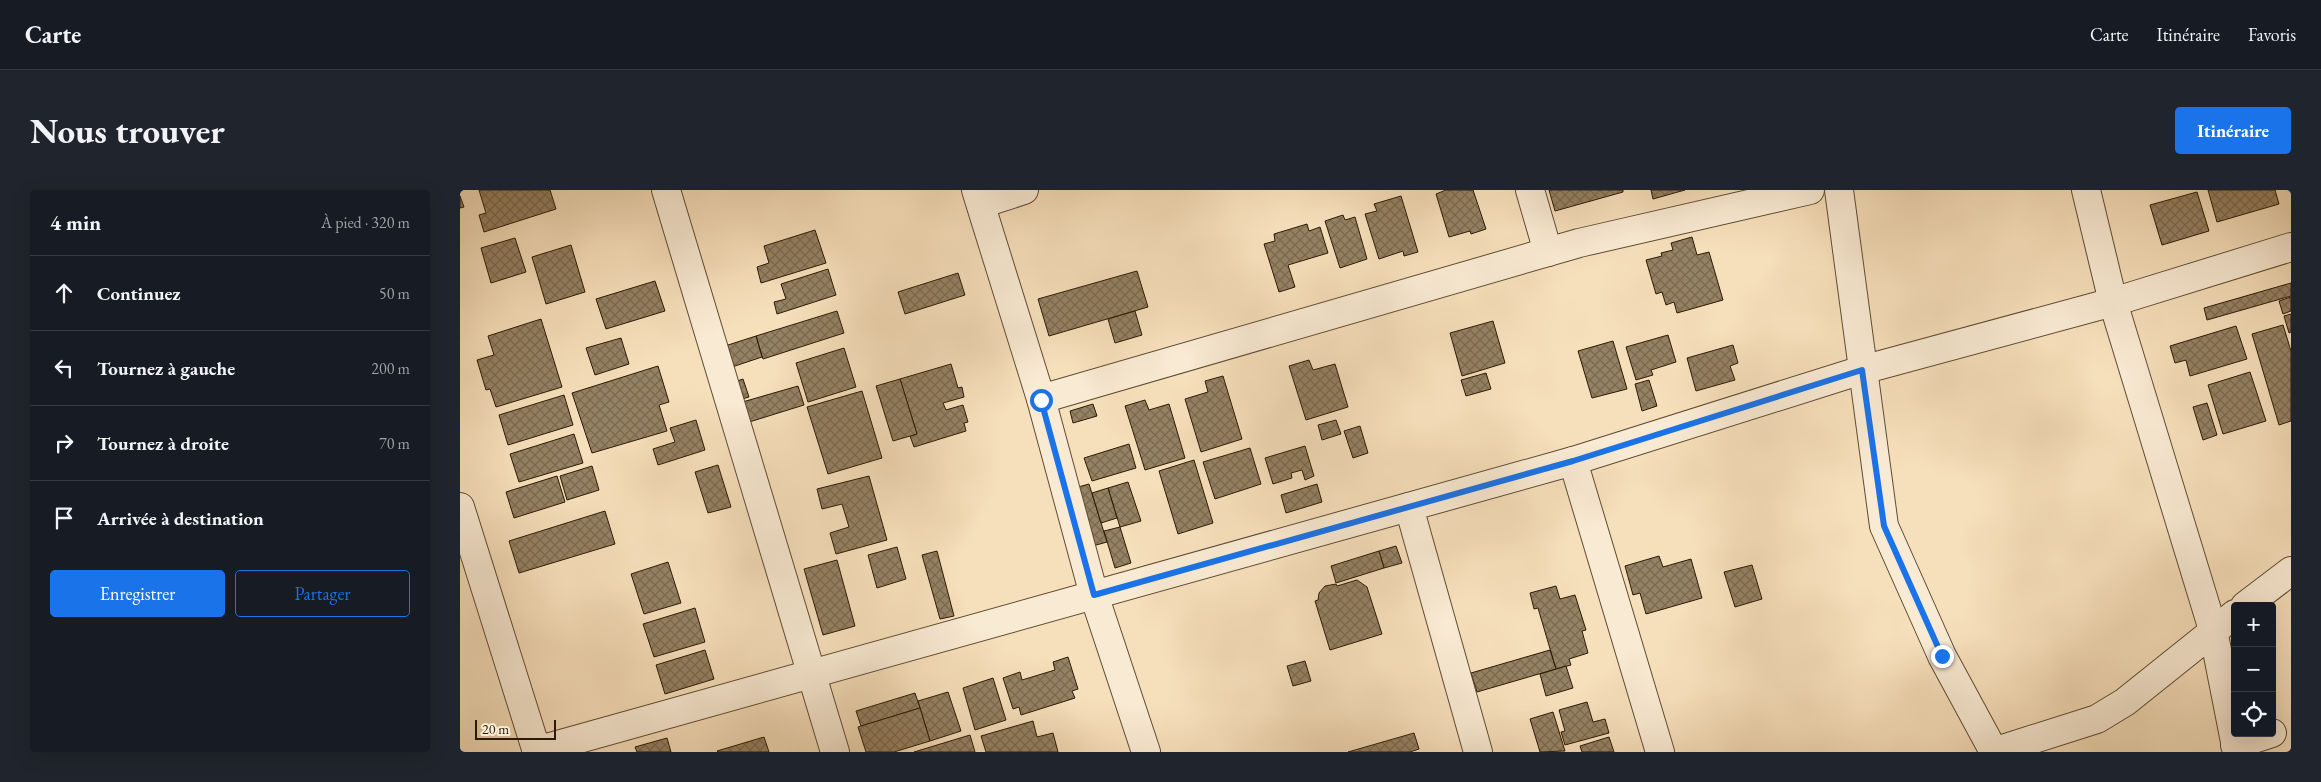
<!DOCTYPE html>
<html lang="fr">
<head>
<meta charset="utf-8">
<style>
  :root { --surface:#171b24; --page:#20242c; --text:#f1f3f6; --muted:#9ea1a6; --line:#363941; --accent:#1a73e8 }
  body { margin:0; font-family:"EB Garamond",serif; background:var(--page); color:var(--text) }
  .controls { position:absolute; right:15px; bottom:15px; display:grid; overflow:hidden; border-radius:5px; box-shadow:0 5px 20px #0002 }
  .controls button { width:45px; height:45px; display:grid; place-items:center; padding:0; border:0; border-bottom:1px solid var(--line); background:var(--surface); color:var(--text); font:25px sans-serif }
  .scale { position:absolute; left:15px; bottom:12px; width:81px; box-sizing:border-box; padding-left:5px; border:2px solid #2c1b04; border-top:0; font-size:14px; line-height:18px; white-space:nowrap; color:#2c1b04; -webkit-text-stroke:4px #f9ead3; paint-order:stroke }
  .stop { position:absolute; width:15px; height:15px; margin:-11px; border:4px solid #1a73e8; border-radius:50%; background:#fff }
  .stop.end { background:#1a73e8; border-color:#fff; box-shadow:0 1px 5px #0008 }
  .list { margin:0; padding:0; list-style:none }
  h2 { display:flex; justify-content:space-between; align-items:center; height:65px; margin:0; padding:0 20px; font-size:21px }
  h2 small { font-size:16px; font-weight:400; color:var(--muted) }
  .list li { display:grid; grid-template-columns:32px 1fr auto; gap:15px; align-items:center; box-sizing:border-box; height:75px; padding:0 20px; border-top:1px solid var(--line) }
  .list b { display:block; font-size:19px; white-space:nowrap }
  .list em { font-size:16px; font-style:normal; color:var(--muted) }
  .actions { display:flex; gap:10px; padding:15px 20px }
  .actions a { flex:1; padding:11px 0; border:1px solid var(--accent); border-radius:5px; text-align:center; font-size:18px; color:var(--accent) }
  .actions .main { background:var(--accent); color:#fff }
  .icon { flex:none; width:28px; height:28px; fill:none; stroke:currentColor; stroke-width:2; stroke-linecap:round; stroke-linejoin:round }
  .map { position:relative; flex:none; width:1831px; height:562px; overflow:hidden; border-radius:5px }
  header { display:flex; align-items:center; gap:30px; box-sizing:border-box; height:70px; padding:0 25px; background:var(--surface); border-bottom:1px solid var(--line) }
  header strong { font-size:24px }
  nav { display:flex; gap:28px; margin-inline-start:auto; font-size:18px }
  .intro { display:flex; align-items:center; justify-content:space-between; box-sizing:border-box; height:120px; padding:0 30px }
  h1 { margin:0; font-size:35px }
  .button { padding:12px 22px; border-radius:5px; background:var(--accent); color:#fff; font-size:18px; font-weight:700 }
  main { display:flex; gap:30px; padding:0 30px }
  aside { flex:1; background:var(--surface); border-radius:5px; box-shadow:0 5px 20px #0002 }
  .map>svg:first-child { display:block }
  .building { fill:url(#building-cross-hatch); stroke:#2c1b04 }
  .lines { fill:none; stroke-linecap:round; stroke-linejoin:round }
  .minor-casing { stroke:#5e4c32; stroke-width:30 }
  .minor { stroke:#f9ead3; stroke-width:28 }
  .route { stroke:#1a73e8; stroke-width:6 }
</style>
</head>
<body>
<header>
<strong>Carte</strong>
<nav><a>Carte</a><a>Itinéraire</a><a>Favoris</a></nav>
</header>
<div class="intro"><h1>Nous trouver</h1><a class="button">Itinéraire</a></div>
<main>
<aside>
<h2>4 min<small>À pied · 320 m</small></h2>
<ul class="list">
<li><svg class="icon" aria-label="ahead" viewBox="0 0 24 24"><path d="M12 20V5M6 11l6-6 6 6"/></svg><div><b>Continuez</b></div><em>50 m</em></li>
<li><svg class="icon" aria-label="left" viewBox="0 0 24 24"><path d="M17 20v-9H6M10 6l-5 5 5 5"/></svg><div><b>Tournez à gauche</b></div><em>200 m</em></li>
<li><svg class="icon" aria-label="right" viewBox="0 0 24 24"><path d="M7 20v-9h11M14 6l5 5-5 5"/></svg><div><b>Tournez à droite</b></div><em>70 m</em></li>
<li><svg class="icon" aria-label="arrive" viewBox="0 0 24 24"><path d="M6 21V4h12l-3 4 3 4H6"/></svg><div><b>Arrivée à destination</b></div></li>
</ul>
<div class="actions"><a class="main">Enregistrer</a><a>Partager</a></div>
</aside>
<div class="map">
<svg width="1831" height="562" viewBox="0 0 1831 562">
  <defs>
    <pattern id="building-cross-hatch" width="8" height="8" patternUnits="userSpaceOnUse" patternTransform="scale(1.25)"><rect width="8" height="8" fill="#958163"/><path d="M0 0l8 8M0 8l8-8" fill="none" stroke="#7a694f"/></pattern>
  </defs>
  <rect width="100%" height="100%" fill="#f6dfbb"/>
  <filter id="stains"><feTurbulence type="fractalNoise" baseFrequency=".004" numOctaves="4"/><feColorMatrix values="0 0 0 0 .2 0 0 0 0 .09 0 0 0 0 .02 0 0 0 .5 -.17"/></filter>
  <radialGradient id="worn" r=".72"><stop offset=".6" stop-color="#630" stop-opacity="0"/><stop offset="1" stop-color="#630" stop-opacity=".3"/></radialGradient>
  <g class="building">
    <path d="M19,0H90L96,19L24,42L19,25L26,23Z"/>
    <path d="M986,0H1013L1026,39L1011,44L1010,41L989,47L976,4Z"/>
    <path d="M1089,0H1163V2L1095,21Z"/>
    <path d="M1191,0H1225L1193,9Z"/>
    <path d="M1748,0H1815L1819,14L1757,32Z"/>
    <path d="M1737,2L1749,41L1702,55L1690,15Z"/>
    <path d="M0,6L4,17L0,18Z"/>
    <path d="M941,6L958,62L944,66L943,61L919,69L905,24L917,21L914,14Z"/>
    <path d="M883,25L885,30L895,27L907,69L880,78L865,31Z"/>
    <path d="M847,34L849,41L860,37L868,63L828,75L835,97L819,102L804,54L815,51L814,44Z"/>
    <path d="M355,40L366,73L301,93L297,77L309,73L304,56Z"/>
    <path d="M1232,47L1237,65L1249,62L1263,110L1217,123L1214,112L1206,115L1202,102L1196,104L1186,70L1202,66L1201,63L1213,60L1211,53Z"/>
    <path d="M55,48L66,82L31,93L21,58Z"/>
    <path d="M111,55L125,102L86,114L72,67Z"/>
    <path d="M368,79L376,105L317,124L314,112L326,109L321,94Z"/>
    <path d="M677,81L688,117L589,146L578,109Z"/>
    <path d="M498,83L505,105L445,124L438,102Z"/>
    <path d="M195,91L205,121L146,139L136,109Z"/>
    <path d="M1831,93V106L1747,130L1744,118Z"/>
    <path d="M1831,107V121L1823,124L1819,111Z"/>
    <path d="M377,121L384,143L303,169L296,146Z"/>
    <path d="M675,121L682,145L655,153L648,129Z"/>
    <path d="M1831,124V142L1829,143L1824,126Z"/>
    <path d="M81,129L102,197L36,217L30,199L26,200L17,170L34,165L28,146Z"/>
    <path d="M1033,131L1045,173L1002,186L990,143Z"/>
    <path d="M1823,135L1831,161V231L1819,235L1792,144Z"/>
    <path d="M1776,136L1787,169L1730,186L1726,170L1715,173L1710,156Z"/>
    <path d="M1208,145L1216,172L1191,180L1193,185L1176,190L1166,157Z"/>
    <path d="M296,146L302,167L272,177L265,156Z"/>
    <path d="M161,148L169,174L135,185L126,158Z"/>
    <path d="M1153,151L1167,199L1132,208L1118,161Z"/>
    <path d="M1273,155L1278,173L1270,176L1275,190L1236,201L1227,168Z"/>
    <path d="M384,158L396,197L348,212L336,173Z"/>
    <path d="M849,170L853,180L875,174L888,217L846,230L829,176Z"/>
    <path d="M491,174L498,198L502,197L504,207L483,213L486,220L503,215L508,232L504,233L506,241L454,257L450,246L457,244L440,189Z"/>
    <path d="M198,176L209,212L199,215L207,241L132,263L112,203Z"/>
    <path d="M1790,182L1806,231L1763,244L1748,195Z"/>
    <path d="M1026,183L1031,199L1006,206L1001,190Z"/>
    <path d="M763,186L782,249L741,262L725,209L748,202L745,191Z"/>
    <path d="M283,189L289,207L275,211L269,194Z"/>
    <path d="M440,189L457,244L433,251L416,196Z"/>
    <path d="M1189,190L1197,216L1182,221L1175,194Z"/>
    <path d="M338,196L344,215L286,233L279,213Z"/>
    <path d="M402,201L422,268L368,284L347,217Z"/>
    <path d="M104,205L113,235L48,255L39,225Z"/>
    <path d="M685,210L689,220L709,214L725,268L685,280L665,216Z"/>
    <path d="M1747,213L1757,245L1743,250L1733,217Z"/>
    <path d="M633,214L637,226L613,233L610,221Z"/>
    <path d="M236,230L245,260L198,275L193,259L215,252L210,238Z"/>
    <path d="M876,230L881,244L862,250L858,235Z"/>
    <path d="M900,236L908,263L893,268L884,241Z"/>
    <path d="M114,244L123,273L59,292L50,264Z"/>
    <path d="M669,254L676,278L632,291L624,268Z"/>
    <path d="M845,256L854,286L845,290L842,280L831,283L832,288L813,294L805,268Z"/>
    <path d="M790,258L801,294L755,309L743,272Z"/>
    <path d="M734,270L753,333L718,344L699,281Z"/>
    <path d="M258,275L271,317L248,323L235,282Z"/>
    <path d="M132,276L139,300L107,310L100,286Z"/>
    <path d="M97,286L105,312L54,328L46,302Z"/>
    <path d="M409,286L427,350L376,364L370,343L389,337L382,314L362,319L357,299Z"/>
    <path d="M668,292L681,331L660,337L648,298Z"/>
    <path d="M629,294L647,352L629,357L611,299Z"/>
    <path d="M857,294L862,312L826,323L821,305Z"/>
    <path d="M648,298L657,328L641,333L632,303Z"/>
    <path d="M145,321L155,354L59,383L49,351Z"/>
    <path d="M660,337L671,373L655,378L644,341Z"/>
    <path d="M936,356L942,373L924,378L919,361Z"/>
    <path d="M437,357L446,389L417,398L408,365Z"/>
    <path d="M477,361L494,426L480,429L462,365Z"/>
    <path d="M919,361L924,378L876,393L871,376Z"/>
    <path d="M1199,366L1203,377L1231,369L1242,408L1186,424L1180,403L1173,405L1165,376Z"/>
    <path d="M377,370L395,436L363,445L344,379Z"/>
    <path d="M208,372L221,413L184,424L171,384Z"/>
    <path d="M1292,375L1302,409L1275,417L1264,382Z"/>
    <path d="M897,390L907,397L922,444L870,460L855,411L858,410L859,403L865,396L876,394L877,396Z"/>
    <path d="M1096,396L1100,409L1115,405L1126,440L1122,441L1128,463L1109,469L1111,475L1096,479L1078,418L1074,419L1070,403Z"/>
    <path d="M235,418L245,452L194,467L183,434Z"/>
    <path d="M245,460L254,489L205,504L196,475Z"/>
    <path d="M1090,460L1096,479L1017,502L1011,483Z"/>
    <path d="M608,467L618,499L612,501L615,508L561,525L559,517L553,519L543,488L560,482L562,490L595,480L593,472Z"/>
    <path d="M845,471L851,491L833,496L827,476Z"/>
    <path d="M1106,476L1113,498L1086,506L1080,484Z"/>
    <path d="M533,488L546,530L515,540L503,498Z"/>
    <path d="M488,502L501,541L470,551L458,511Z"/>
    <path d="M455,503L460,518L401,536L396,521Z"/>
    <path d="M1127,512L1133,532L1145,529L1149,543L1105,555L1101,542L1105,541L1099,520Z"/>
    <path d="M460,518L470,551L434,562H406L398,537Z"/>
    <path d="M1093,522L1105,561L1080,562L1070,529Z"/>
    <path d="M573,531L577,547L593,543L598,562H526L521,546Z"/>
    <path d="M954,543L959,559L950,562H888Z"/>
    <path d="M510,545L515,562H454Z"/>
    <path d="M304,547L309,562H258L257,561Z"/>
    <path d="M1149,547L1154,562H1122L1120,556Z"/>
    <path d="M207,548L211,562H177L175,557Z"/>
  </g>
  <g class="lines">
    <defs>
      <g id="minor">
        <path d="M206,0L375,562"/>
        <path d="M516,0L581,209L634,405L686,562"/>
        <path d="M1070,0L1088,62"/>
        <path d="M1379,0L1424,336L1482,466L1534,562"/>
        <path d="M1626,0L1653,112L1753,440L1777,562"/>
        <path d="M521,14L564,0"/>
        <path d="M581,209L1119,53L1350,0"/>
        <path d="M1113,271L1200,562"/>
        <path d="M0,317L77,562"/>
        <path d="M949,317L1018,562"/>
        <path d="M1785,416L1831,381"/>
        <path d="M1775,555L1812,543"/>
        <path d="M76,561L1113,271L1402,180L1653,112L1831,57"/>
        <path d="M1533,562L1637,529L1665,512L1775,424"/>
      </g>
    </defs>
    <use href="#minor" class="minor-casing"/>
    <use href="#minor" class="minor"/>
  </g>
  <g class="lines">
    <path class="route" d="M581,210L634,405L1113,271L1402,180L1424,336L1482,466"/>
  </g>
  <rect width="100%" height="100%" filter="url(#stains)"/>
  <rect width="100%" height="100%" fill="url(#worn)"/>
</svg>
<div class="controls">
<button>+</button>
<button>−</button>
<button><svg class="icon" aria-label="locate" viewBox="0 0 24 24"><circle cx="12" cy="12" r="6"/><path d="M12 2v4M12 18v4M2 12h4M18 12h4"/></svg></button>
</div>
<div class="scale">20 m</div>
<div class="stop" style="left:581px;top:210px"></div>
<div class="stop end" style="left:1482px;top:466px"></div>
</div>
</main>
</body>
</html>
